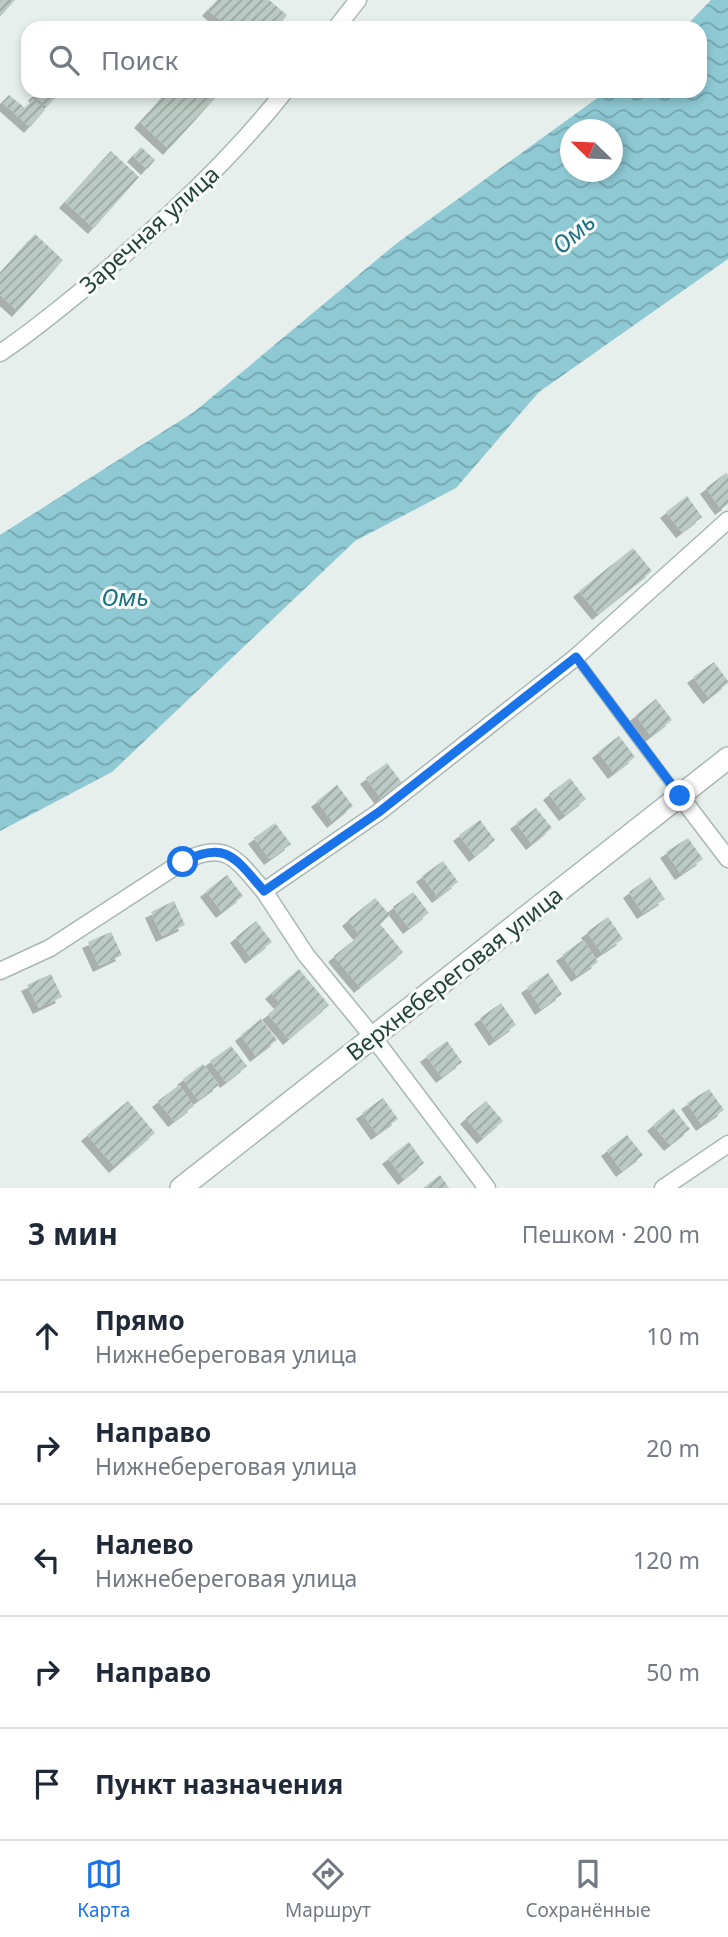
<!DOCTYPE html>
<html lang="ru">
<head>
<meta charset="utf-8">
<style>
  :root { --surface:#fff; --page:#f2f2f3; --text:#1f2937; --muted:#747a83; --line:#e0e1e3; --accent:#1a73e8 }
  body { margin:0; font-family:"Noto Sans",sans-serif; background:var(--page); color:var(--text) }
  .compass { position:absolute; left:560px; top:119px; width:63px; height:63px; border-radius:50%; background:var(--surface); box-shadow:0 4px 10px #0003; rotate:293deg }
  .stop { position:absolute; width:21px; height:21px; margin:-16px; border:5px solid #1a73e8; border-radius:50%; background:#fff }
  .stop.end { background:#1a73e8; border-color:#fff; box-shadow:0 2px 7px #0008 }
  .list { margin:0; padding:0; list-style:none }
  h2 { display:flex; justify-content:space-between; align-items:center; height:91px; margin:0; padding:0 28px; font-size:30px }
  h2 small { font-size:23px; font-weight:400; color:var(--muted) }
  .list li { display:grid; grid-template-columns:46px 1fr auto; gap:21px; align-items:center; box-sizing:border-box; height:112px; padding:0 28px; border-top:2px solid var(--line) }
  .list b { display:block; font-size:26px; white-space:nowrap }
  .list p { margin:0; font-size:23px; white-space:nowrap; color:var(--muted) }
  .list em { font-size:23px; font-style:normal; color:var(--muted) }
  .icon { flex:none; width:38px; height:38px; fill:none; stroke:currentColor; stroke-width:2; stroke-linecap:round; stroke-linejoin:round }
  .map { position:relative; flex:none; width:728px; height:1188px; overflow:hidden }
  .search { position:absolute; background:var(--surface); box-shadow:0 4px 10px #0003; left:21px; right:21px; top:21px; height:77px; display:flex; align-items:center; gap:18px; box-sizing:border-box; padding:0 24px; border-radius:21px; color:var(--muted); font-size:26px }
  .sheet { height:651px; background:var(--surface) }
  nav { display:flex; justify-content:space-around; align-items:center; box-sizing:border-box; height:98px; border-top:2px solid var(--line); background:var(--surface); font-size:19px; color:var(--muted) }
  nav a { display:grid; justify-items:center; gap:4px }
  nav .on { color:var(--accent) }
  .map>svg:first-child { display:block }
  .water { fill:url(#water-waves); fill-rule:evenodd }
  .building { fill:url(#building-hatch); filter:url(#shadow) }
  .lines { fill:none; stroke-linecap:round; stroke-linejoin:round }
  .service-casing { stroke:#a8b8b2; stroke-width:11 }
  .minor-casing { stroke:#a8b8b2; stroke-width:19 }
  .tertiary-casing { stroke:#a8b8b2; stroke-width:24 }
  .service { stroke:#fff; stroke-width:8 }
  .minor { stroke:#fff; stroke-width:16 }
  .tertiary { stroke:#fff; stroke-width:21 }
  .route { stroke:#1a73e8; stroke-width:9 }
  .labels { text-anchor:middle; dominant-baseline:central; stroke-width:6; stroke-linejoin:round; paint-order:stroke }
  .street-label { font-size:23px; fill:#24423a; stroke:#f7fbf9 }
  .water-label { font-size:24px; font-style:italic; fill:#1c6f80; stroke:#f7fbf9 }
</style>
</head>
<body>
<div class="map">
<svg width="728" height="1188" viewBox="0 0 728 1188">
  <defs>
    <pattern id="water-waves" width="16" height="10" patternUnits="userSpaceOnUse" patternTransform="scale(1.75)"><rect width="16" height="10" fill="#8ec9d4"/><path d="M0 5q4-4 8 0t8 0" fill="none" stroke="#74a5ad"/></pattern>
    <pattern id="building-hatch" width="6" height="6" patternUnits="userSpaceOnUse" patternTransform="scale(1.75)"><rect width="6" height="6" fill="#bbcac4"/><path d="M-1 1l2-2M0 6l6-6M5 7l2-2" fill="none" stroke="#98a6a0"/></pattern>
    <filter id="shadow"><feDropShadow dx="-6" dy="6" stdDeviation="0" flood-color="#0004"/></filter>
  </defs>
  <rect width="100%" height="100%" fill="#e6efeb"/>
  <path class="water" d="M711,0H728V259L539,392L456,488L355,541L112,772L0,831V535L194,412L397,243L607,91H700V28H684ZM570,130H612V172H570Z"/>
  <g class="building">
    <path d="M0,0H15L0,17Z"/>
    <path d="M217,0H269L287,15L277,28H230L208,10Z"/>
    <path d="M38,91H61L47,107L34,95Z"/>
    <path d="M168,91H211L217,96L169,149L140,122Z"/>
    <path d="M9,95L25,108L33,99L45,110L30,127L2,102Z"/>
    <path d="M141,147L155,160L147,169L133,156Z"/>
    <path d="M111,151L139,177L94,228L65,202Z"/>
    <path d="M35,234L63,260L18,311L0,295V273Z"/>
    <path d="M726,473L728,475V504L721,509L706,488Z"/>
    <path d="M687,496L702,517L682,532L666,512Z"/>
    <path d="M633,548L652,571L598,614L579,591Z"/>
    <path d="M714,662L728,681V683L709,698L693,677Z"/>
    <path d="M656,699L672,720L651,736L636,715Z"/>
    <path d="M619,736L635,757L614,773L598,752Z"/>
    <path d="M387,763L403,784L382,800L366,778Z"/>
    <path d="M570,778L586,799L565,815L549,794Z"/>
    <path d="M337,785L353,806L333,822L317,801Z"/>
    <path d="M536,808L552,828L532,844L516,823Z"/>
    <path d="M480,820L495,840L475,856L459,835Z"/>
    <path d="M275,823L291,844L270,859L254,838Z"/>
    <path d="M688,838L703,859L681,874L666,852Z"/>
    <path d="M443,861L458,882L438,897L422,876Z"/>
    <path d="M227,875L243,896L222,912L206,891Z"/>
    <path d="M650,877L665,899L643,913L629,892Z"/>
    <path d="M413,892L429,913L409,928L393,907Z"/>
    <path d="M375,898L390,915L380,924L403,952L360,987L334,956L360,935L348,920Z"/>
    <path d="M174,901L185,925L162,936L151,912Z"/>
    <path d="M608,917L623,939L602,953L587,932Z"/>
    <path d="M256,921L272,942L251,958L236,937Z"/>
    <path d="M111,932L122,955L99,966L88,942Z"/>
    <path d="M583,940L598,962L577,976L562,955Z"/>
    <path d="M299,969L329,1005L289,1039L268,1014L281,1004L271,993Z"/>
    <path d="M548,973L562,994L541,1009L527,987Z"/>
    <path d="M51,974L62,997L39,1008L27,985Z"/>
    <path d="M501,1003L516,1025L495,1040L480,1018Z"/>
    <path d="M261,1019L277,1040L256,1056L241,1035Z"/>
    <path d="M447,1041L462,1062L442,1077L426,1056Z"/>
    <path d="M231,1046L247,1066L226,1082L210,1061Z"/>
    <path d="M203,1064L219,1085L198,1100L183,1079Z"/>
    <path d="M179,1085L194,1106L174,1121L158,1101Z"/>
    <path d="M709,1089L724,1110L702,1125L687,1103Z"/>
    <path d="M383,1098L398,1119L377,1134L362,1113Z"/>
    <path d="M128,1101L155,1133L115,1167L87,1135Z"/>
    <path d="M486,1101L503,1121L483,1138L466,1118Z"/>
    <path d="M673,1108L690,1129L670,1145L653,1125Z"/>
    <path d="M627,1135L643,1155L622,1171L607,1150Z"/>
    <path d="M409,1142L424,1163L404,1179L388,1158Z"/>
    <path d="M440,1175L449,1188H423Z"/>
  </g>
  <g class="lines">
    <defs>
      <path id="service" d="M576,657L678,794"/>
      <g id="minor">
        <path d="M336,28L358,0"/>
        <path d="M0,353C32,332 60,308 90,284C160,225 228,163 285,91"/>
        <path d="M680,796L728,859"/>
        <path d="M264,891L306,955L373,1037L487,1188"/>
        <path d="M0,971L50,948L182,862C226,839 236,859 264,891L379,812L576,657L728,520"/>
        <path d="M663,1188L728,1144"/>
      </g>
      <path id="tertiary" d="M181,1188L728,758"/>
    </defs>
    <use href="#service" class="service-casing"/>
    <use href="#minor" class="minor-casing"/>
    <use href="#tertiary" class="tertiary-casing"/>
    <use href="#service" class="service"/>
    <use href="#minor" class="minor"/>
    <use href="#tertiary" class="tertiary"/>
  </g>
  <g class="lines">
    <path class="route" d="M183,862C226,839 236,859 264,891L379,812L576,657L680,796"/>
  </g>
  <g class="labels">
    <g class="street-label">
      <text transform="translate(149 229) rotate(-42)">Заречная улица</text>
      <text transform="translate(454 973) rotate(-38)">Верхнебереговая улица</text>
    </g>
    <g class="water-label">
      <text transform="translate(573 233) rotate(-41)">Омь</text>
      <text x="125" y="596">Омь</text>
    </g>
  </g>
</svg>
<svg class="compass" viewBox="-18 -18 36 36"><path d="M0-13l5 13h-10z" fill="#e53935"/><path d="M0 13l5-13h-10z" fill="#747a83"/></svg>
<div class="stop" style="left:183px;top:862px"></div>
<div class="stop end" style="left:680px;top:796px"></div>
<div class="search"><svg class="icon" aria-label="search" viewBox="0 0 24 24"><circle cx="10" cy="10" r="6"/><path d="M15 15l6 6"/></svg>Поиск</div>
</div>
<section class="sheet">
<h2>3 мин<small>Пешком · 200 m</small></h2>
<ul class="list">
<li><svg class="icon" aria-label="ahead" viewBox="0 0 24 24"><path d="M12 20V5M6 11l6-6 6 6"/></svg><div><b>Прямо</b><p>Нижнебереговая улица</p></div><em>10 m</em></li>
<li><svg class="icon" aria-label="right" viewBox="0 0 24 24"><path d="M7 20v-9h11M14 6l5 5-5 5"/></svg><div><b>Направо</b><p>Нижнебереговая улица</p></div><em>20 m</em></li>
<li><svg class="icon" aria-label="left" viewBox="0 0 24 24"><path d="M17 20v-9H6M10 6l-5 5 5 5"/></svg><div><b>Налево</b><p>Нижнебереговая улица</p></div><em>120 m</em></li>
<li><svg class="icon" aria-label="right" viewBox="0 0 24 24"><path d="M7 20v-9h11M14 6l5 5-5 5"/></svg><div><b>Направо</b></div><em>50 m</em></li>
<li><svg class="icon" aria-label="arrive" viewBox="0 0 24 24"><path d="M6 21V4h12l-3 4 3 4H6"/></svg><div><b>Пункт назначения</b></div></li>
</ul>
</section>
<nav>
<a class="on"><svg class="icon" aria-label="map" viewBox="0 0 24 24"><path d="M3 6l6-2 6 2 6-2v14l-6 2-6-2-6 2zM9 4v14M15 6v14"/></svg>Карта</a>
<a><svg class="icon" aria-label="directions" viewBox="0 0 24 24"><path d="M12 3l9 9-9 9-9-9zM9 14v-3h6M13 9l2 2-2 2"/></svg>Маршрут</a>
<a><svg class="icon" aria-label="saved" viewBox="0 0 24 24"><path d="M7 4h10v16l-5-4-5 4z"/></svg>Сохранённые</a>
</nav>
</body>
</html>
